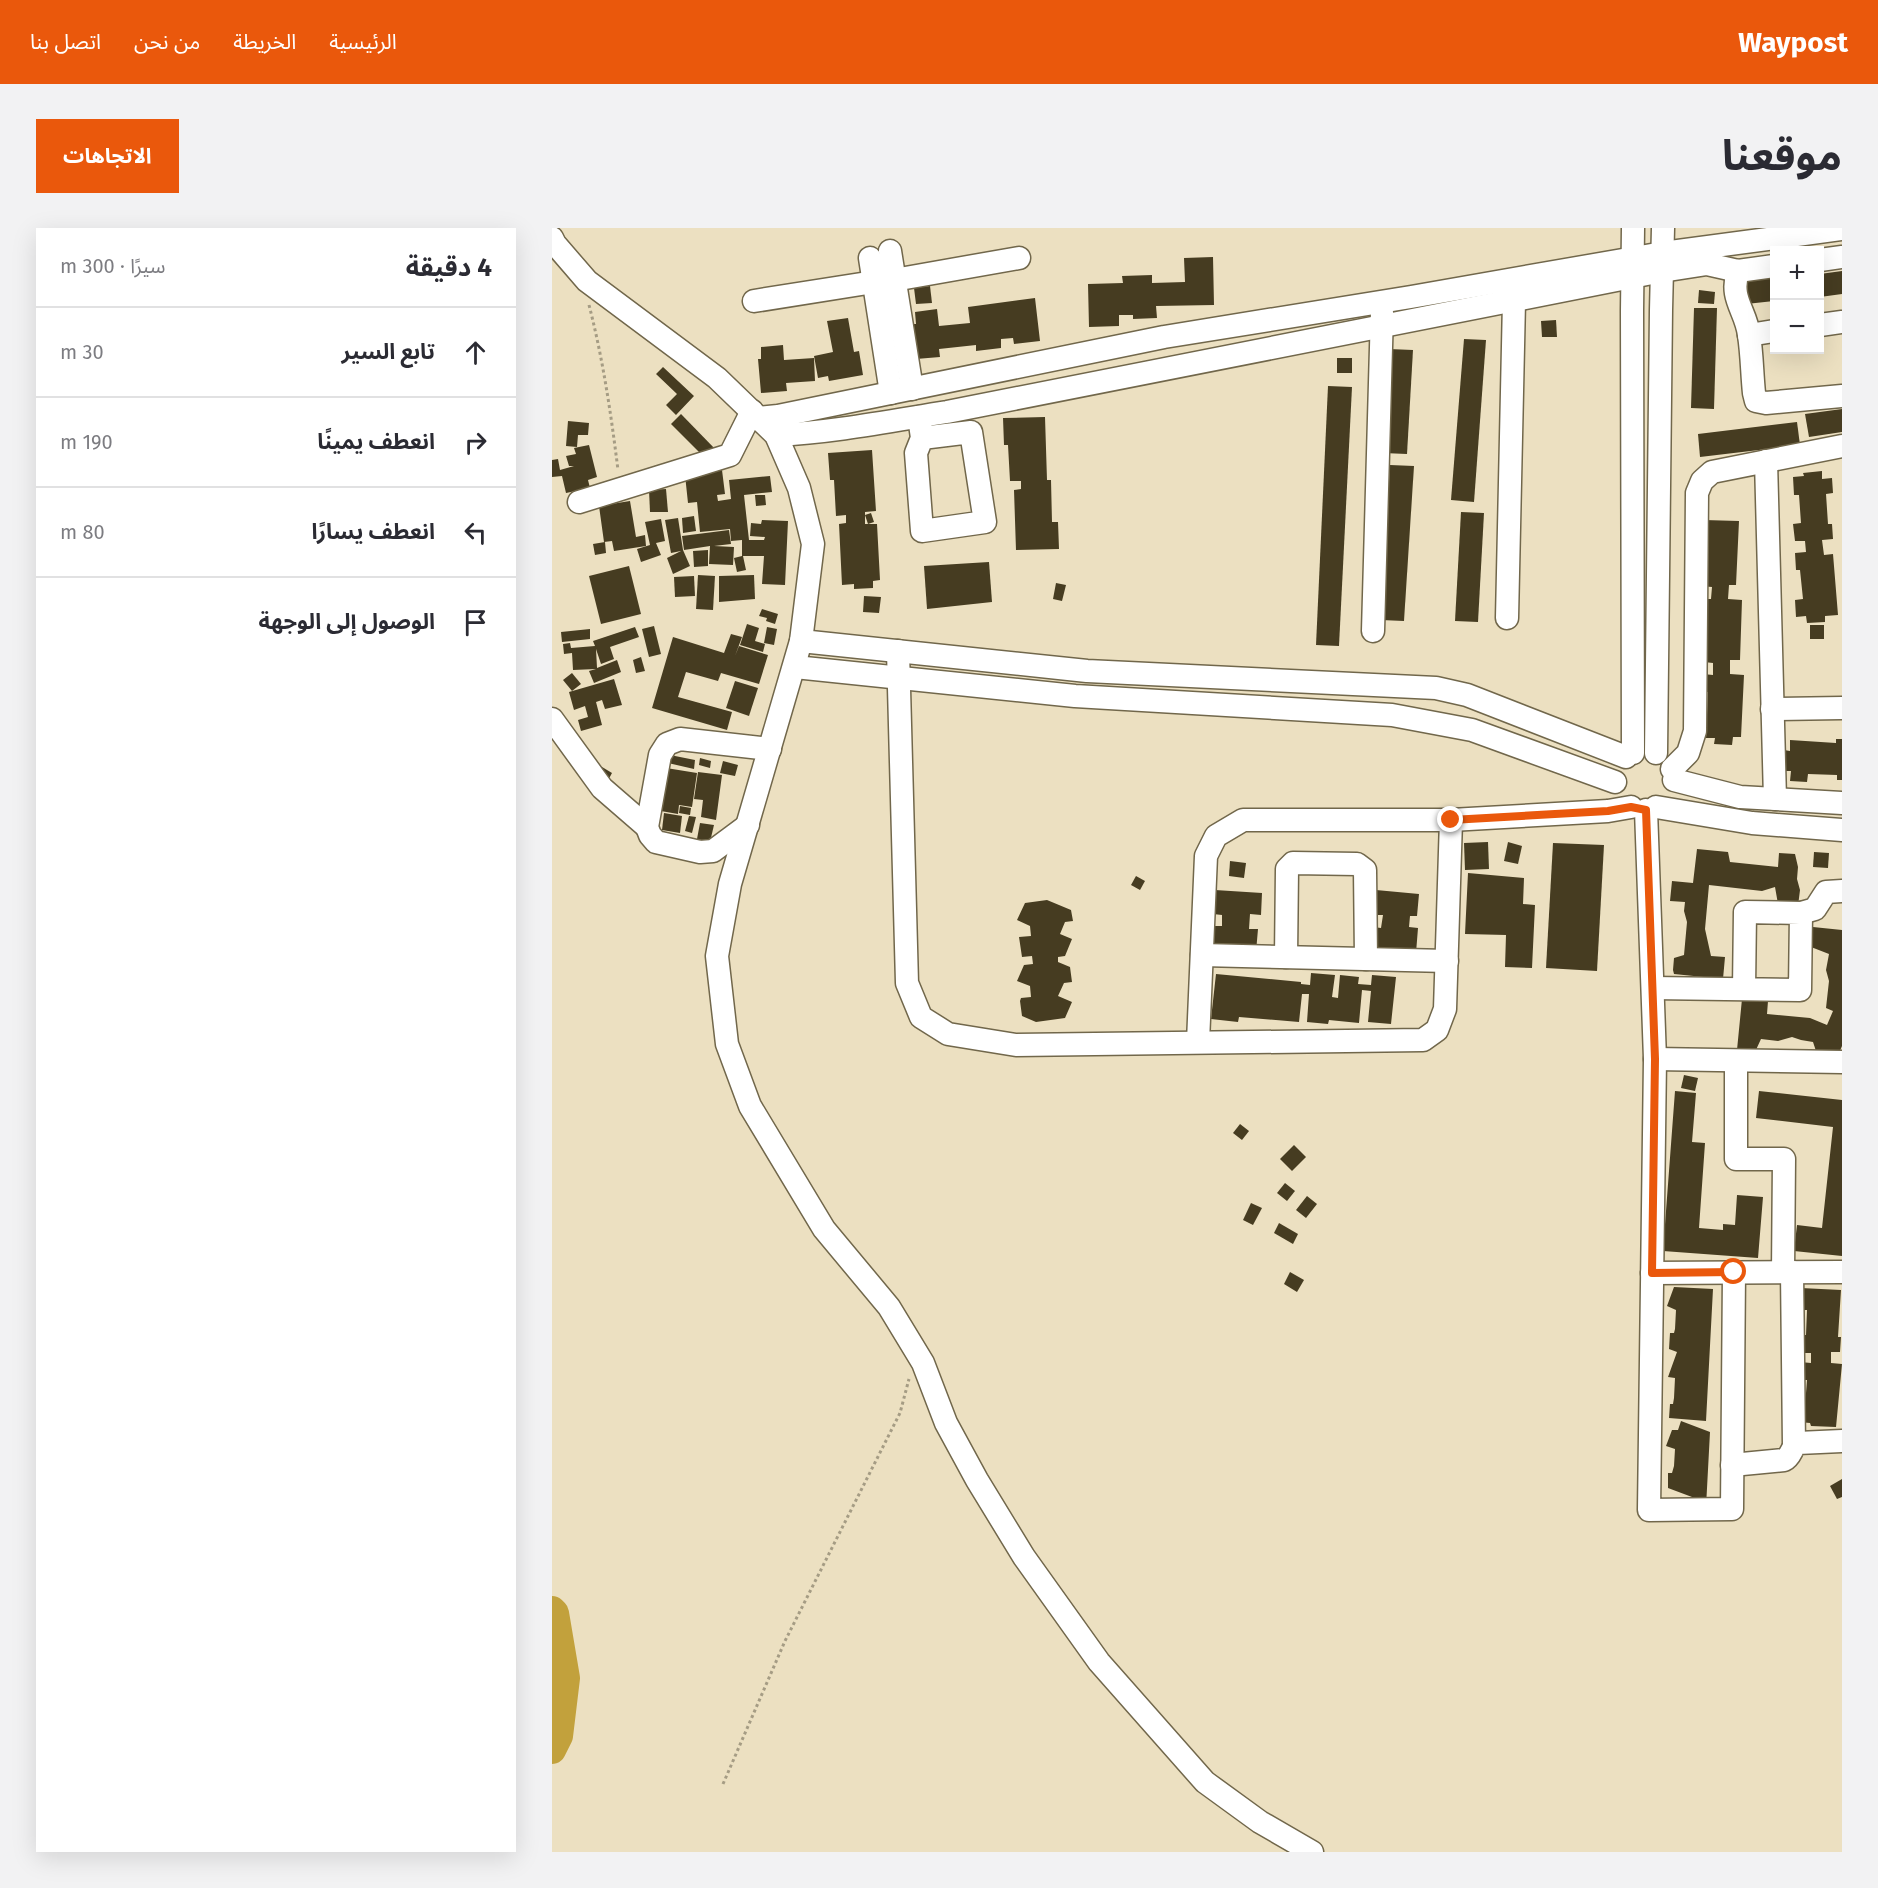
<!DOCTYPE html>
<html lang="ar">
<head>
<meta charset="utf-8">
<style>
  :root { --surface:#fff; --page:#f2f2f3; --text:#2b2b33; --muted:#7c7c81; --line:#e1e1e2; --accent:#ea580c }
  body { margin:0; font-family:"Fira Sans","Noto Sans Arabic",sans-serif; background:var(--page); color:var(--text); direction:rtl }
  .controls { position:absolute; right:18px; top:18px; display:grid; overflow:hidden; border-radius:0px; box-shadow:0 6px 24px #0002 }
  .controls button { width:54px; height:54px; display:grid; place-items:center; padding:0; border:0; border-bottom:2px solid var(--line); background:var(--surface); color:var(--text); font:30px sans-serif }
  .stop { position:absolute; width:18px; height:18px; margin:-14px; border:4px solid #ea580c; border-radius:50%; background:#fff }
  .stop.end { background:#ea580c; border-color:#fff; box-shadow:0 2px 6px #0008 }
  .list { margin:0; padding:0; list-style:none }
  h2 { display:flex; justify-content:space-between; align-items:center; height:78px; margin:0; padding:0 24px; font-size:26px }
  h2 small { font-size:20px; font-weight:400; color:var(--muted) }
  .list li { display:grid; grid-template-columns:39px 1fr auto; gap:18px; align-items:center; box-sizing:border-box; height:90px; padding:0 24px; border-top:2px solid var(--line) }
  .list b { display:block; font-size:22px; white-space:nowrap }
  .list em { font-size:20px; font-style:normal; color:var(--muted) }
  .icon { flex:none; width:33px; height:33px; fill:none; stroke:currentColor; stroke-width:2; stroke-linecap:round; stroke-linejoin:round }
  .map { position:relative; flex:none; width:1290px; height:1624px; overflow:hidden; direction:ltr; border-radius:0px }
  header { display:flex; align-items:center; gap:36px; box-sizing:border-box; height:84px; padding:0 30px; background:var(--accent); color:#fff }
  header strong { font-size:28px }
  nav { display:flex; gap:33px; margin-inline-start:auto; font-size:21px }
  .intro { display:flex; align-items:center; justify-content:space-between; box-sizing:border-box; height:144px; padding:0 36px }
  h1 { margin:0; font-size:42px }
  .button { padding:15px 27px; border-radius:0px; background:var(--accent); color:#fff; font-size:21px; font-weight:700 }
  main { display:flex; gap:36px; padding:0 36px }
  aside { flex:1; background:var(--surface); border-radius:0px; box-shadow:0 6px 24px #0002 }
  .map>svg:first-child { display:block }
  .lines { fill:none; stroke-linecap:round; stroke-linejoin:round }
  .river { stroke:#c2a13c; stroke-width:28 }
  .building { fill:#463c21 }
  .minor-casing { stroke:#71674b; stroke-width:25 }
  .path { stroke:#a59c84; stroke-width:3; stroke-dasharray:3 3; stroke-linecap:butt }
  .minor { stroke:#fff; stroke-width:22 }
  .route { stroke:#ea580c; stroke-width:8 }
</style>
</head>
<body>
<header>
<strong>Waypost</strong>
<nav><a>الرئيسية</a><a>الخريطة</a><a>من نحن</a><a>اتصل بنا</a></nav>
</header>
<div class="intro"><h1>موقعنا</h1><a class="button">الاتجاهات</a></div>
<main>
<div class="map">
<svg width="1290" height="1624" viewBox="0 0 1290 1624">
  <rect width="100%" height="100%" fill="#ece0c1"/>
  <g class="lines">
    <path class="river" d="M0,1382L3,1385L14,1450L7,1508L0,1522"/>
  </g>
  <g class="building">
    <path d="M661,29L662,77L604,78L605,90L581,91V87H567V98L537,99L536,56L571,55L570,48L600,47V55L633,54L632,30Z"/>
    <path d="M1290,43V66L1268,69V46Z"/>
    <path d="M1222,50V73L1185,77L1182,54Z"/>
    <path d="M378,58L380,75L364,76L362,60Z"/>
    <path d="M1147,62L1163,64L1162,76L1146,75Z"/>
    <path d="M483,70L488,113L462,116L461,110L449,111V120L424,123V117L387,121L388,129L364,131L361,96H364L363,84L385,81L387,98L418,95L416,79Z"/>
    <path d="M1142,80H1165L1162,181L1139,180Z"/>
    <path d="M296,90L302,124L307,123L311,147L277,153L276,148L266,150L262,128L281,124L275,93Z"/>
    <path d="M1004,92L1005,109H990L989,93Z"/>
    <path d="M912,111L934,112L922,274L899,272Z"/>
    <path d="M231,117L232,132L262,130L263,153L234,155L235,163L209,165L206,131H209V119Z"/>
    <path d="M837,121L861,122L855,226L831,225Z"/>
    <rect x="785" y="130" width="15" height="15"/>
    <path d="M111,139L142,168L124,187L114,177L125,166L104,146Z"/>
    <path d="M776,158L800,159L787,418L764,417Z"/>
    <path d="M1290,181V204L1257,209L1253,186Z"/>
    <path d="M129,186L165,223L155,232L119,196Z"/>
    <path d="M493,189L495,252H499L500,294H506L507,321L464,322L462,262L469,261V253H458L456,217H452L451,190Z"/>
    <path d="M16,193L37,195L36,207H26L25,219L14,218Z"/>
    <path d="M1245,194L1248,217L1148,229L1146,206Z"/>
    <path d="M37,217L45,249L36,252L38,260L14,265L10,248L0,249V232L6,231L8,242L22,238H17L14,228L24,226L22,220Z"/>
    <path d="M320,222L324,283L313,284V296H325L328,352L321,353V360L302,361V356L290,357L287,296L294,295V287L284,288L282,252H278L276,225Z"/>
    <path d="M838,237L862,238L852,393L829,392Z"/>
    <path d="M170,242L173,266L165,267L166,273L179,271L177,252L218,248L220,264L192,267L197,312H212L213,309L198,308L199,295L209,296L210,292L236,293L233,357L210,356L212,328H191L194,342L185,344L182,330L190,328V312L179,313L178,301L148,304L145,274L136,275L133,247Z"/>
    <path d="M1270,243V251L1280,250L1281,265L1274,266L1276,296H1280L1281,311L1270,312L1272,327L1281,326L1286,387L1273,388V394L1255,395L1254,388L1244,389L1243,372L1251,371L1248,342H1244L1243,325L1254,324L1253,313H1243L1241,296L1249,295L1247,267H1242L1241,249L1252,248L1251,245Z"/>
    <path d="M114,261L116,284H98L97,262Z"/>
    <path d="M203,267H213L214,277L204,278Z"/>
    <path d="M78,273L84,309L93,307L94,318L62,323L60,313L52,314L47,278Z"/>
    <path d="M909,284L932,285L926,394L903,393Z"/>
    <path d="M319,285L322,294L316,296L313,287Z"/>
    <path d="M142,288L144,303L131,305L130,290Z"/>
    <path d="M126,290L131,322L138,338L121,346L115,330L129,323L119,325L113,292Z"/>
    <path d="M109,291L113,313L104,315L109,327L89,334L85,321L98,317L93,294Z"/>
    <path d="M1152,292L1187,293L1184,357H1177L1176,371L1190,372L1188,432H1178V446L1192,447L1189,509H1181L1180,517L1162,516L1163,510H1154L1156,464H1150L1151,446L1161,447V435L1152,434L1150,371H1159L1160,359L1148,358Z"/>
    <path d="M177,302L179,316L162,318L182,319L181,337L157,336L158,318L132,322L130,308Z"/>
    <path d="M53,314L54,325L43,327L41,316Z"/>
    <path d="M156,322V338L142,339L141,323Z"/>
    <path d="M437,334L440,374L375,381L372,338Z"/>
    <path d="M77,338L89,386L49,396L37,348Z"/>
    <path d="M146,347L163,348L161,382L144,381Z"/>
    <path d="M202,347L203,371L167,374V348Z"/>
    <path d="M142,348L143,368L123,369L122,349Z"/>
    <path d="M504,355L514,357L510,373L501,371Z"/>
    <path d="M312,368L329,369L327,385L311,384Z"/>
    <path d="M210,381L226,386L223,396L214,393L215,390L207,388Z"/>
    <path d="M195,396L207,400L203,413L213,416L211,424L188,417Z"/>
    <rect x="1258" y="397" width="14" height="14"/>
    <path d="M102,398L109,426L97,429L90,401Z"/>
    <path d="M83,399L87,409L58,419L62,431L49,436L44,421L45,440L65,432L69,444L42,455L37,443L44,441L21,442L20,425L12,426L11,416L18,415L19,420L43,418L41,413Z"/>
    <path d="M215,399L225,401L222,417L212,415Z"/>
    <path d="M38,401V411L10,414L9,404Z"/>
    <path d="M179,406L190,409L183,428L187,418L216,427L207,456L169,445L166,453L134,444L126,469L180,484L175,502L100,480L121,409L172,425Z"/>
    <path d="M89,429L93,443L84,445L81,432Z"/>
    <path d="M20,445L29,456L20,463L11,452Z"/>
    <path d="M62,451L70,477L53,481L50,472L44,474L50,497L29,503L26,492L36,489L33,478L22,482L17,464Z"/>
    <path d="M183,453L206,460L197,488L174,480Z"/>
    <path d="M1284,511H1290V552H1285V547L1256,546L1255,554L1238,553L1239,543H1231L1232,522L1238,523V512L1284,515Z"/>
    <path d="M118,527L143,532L142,541L116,535Z"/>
    <path d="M148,530L159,533L158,540L147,537Z"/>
    <path d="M171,533L186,537L183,548L168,545Z"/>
    <path d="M50,539L60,545L54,556L44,550Z"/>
    <path d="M108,539L145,545L140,579L127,577L126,586L103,582Z"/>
    <path d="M146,544L170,547L164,592L149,589L151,572L142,571Z"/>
    <path d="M128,578L139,580L138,587L127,585Z"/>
    <path d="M112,585L130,588L128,605L110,602Z"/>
    <path d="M137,588L144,589L140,605L133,603Z"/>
    <path d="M148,595L162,597L158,614L145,611Z"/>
    <path d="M936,614L937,641L913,642L912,615Z"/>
    <path d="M956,614L970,618L966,636L952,633Z"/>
    <path d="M1001,615L1052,617L1045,743L994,740Z"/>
    <path d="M1145,621L1176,624L1178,634L1226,639L1227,625L1243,626L1246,639L1245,651L1248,662L1246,678L1226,676L1223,659L1210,663L1157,657L1153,701L1159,728L1173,729L1171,751L1122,746L1121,742L1122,730L1132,727L1135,694L1132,683L1133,674L1118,673L1120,653L1141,655Z"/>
    <path d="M1262,624L1277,625L1276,640L1261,639Z"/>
    <path d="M678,633L694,635L692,650L677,648Z"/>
    <path d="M916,645L972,650L971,676L983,677L980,740L953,739L954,707L913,706Z"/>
    <path d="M584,648L593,653L588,662L579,657Z"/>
    <path d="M663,662L710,665L709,687L698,686L697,701H706L704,724L659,721L661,698H670V687L661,686Z"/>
    <path d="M824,662L867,666L865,688H858L857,699L866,700L864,725L819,721L821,699L829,700L831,687H821Z"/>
    <path d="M495,672L519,682L521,693L513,694L508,706L520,711L513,728L506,729V734L518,739L520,754L512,755L506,768L520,774L513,790L484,794L470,788L468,773L469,770L479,769L478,758L465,753L472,737L481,736L480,728L470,729L467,709L479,708L478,698L465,692L473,675Z"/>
    <path d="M1261,699L1290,702V818L1287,825L1265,826L1261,814L1249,812L1240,809L1226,813L1209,811L1203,824L1185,822L1190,771L1216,773L1215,786L1258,790L1275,797L1281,783L1274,780L1277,753L1274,742L1277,726L1259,719Z"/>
    <path d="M759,745L783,747L780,769L786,770L788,747L807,749L806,756L819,757L820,747L844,749L839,796L816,794L819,763L810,762L807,795L777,792L776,796L755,794L757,766H750L747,794L687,789L686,794L659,791L664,746L749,754V756L758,757Z"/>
    <path d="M1132,847L1146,850L1143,863L1129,860Z"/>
    <path d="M1123,863L1144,865L1140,914L1153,915L1147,1000L1171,1002V996L1183,997L1185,967L1211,969L1206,1030L1111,1023Z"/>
    <path d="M1207,863L1290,872V1028L1242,1023L1245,997L1270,1000L1281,899L1204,890Z"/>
    <path d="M688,896L697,903L690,912L681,905Z"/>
    <path d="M742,917L754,929L740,943L728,931Z"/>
    <path d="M733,955L743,963L735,973L725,965Z"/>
    <path d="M755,968L765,976L754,990L744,982Z"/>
    <path d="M699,975L710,980L701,997L691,992Z"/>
    <path d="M727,995L746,1006L741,1016L722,1005Z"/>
    <path d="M738,1044L752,1052L745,1064L732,1056Z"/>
    <path d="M1122,1059L1161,1061L1154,1193L1117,1190L1118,1176H1121L1122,1170L1123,1150L1116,1149L1125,1124L1117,1121L1118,1105H1122L1123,1101L1124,1082L1115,1078Z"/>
    <path d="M1249,1060L1289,1062L1286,1109H1289L1288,1124H1279V1135L1290,1136L1284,1199L1259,1198L1258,1195L1247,1194L1248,1178H1253L1255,1152H1247L1248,1134L1259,1135V1125H1248L1249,1107H1254L1255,1082H1248Z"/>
    <path d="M1129,1193L1158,1204L1154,1279L1140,1278V1269L1116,1260V1245H1120L1122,1238L1123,1221L1114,1218L1120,1202H1126Z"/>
    <path d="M1290,1251V1269L1285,1271L1278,1258Z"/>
  </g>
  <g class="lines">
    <defs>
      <g id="minor">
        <path d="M0,10L3,16L35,53L165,150L224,207L247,260L261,316L249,413L178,656L165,728L175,816L198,878L272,1001L337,1079L371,1135L394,1195L425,1252L472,1329L547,1434L653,1554L708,1594L760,1624"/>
        <path d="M338,23L360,161"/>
        <path d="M318,30L339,165"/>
        <path d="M1268,32L1290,29"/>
        <path d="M1186,43C1177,71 1194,82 1197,107C1200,126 1200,146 1202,165L1204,173L1214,175L1290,168"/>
        <path d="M342,52L467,30"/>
        <path d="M202,73L322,54"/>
        <path d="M1268,97L1290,94"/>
        <path d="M1197,107L1222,103"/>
        <path d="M367,189L370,210L364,225L370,303L433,294L419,204L370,210"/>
        <path d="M206,190L226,188L612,109L859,69L1111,25L1290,1"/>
        <path d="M224,207C282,204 338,193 395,184L1110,43L1155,36L1186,43L1222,38"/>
        <path d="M1214,233L1223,571"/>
        <path d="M27,274L178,227L200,183"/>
        <path d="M955,390L962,73"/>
        <path d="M821,403L830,84"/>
        <path d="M249,413L535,443L884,460L915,467L1074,529"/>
        <path d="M346,423L355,755L369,789L396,806L464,817L871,812L885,802L893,781L899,592"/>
        <path d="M243,439L523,468L840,487L920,502L1063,554"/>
        <path d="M1220,481L1290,480"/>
        <path d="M0,491L50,560L95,599"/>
        <path d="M1081,525L1080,83L1081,0"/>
        <path d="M1104,525L1109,82L1111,0"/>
        <path d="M1120,541L1136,525L1143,503L1145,265L1150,253L1160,244L1290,218"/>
        <path d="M1122,552L1188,569L1290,575"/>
        <path d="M1104,579L1200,595L1290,602"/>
        <path d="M1094,582L1103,831L1097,1282L1180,1281L1182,1044"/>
        <path d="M196,597L161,623L148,624L104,614L98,607L95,599L108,527L115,516L128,511L218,521"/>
        <path d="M1249,685L1263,681L1274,664L1290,663"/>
        <path d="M650,727L895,733"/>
        <path d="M734,729L735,641L741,635L805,636L813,642L814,731"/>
        <path d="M1101,760L1248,762L1249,685L1193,684L1192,761"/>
        <path d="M646,814L654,628L664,608L691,592H899L1056,583L1079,579"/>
        <path d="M1103,831L1290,834"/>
        <path d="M1184,833V931H1232L1231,1044"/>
        <path d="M1240,1044L1242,1218"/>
        <path d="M1100,1045L1290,1044"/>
        <path d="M1180,1237L1232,1232C1240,1228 1239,1219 1246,1215L1290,1213"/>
      </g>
    </defs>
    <use href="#minor" class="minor-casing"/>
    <g class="path">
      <path d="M37,77C51,131 59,186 66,242"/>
      <path d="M171,1556L233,1413L348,1185L357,1151"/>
    </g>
    <use href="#minor" class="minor"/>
  </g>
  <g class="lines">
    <path class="route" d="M899,592L1056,583L1079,579L1094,582L1103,831L1100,1045L1182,1044"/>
  </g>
</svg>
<div class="controls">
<button>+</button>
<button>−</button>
</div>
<div class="stop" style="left:1182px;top:1044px"></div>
<div class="stop end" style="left:899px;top:592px"></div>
</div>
<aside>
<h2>4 دقيقة<small>سيرًا · 300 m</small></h2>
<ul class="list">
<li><svg class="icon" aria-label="ahead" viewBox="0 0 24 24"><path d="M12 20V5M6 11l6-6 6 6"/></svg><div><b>تابع السير</b></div><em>30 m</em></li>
<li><svg class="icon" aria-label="right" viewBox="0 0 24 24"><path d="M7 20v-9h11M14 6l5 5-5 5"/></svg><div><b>انعطف يمينًا</b></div><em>190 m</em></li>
<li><svg class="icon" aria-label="left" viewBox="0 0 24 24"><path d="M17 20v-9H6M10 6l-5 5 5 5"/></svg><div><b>انعطف يسارًا</b></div><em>80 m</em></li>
<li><svg class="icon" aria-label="arrive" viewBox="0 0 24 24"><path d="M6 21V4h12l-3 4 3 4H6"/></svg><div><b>الوصول إلى الوجهة</b></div></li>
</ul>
</aside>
</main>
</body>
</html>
